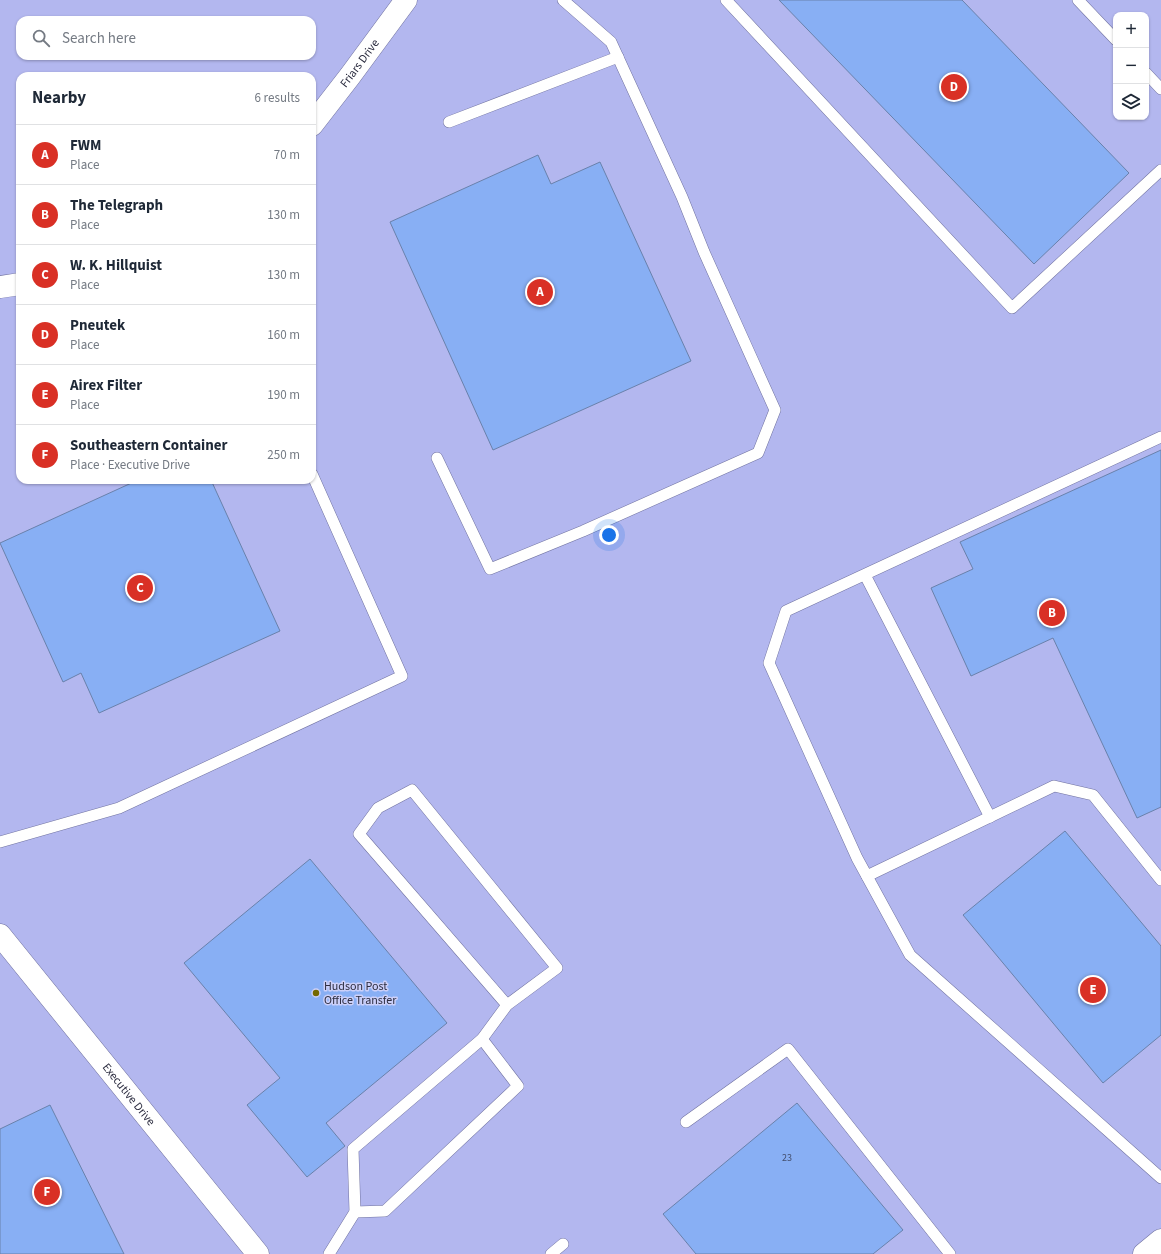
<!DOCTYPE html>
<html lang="en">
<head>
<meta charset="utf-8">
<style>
  :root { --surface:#fff; --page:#f2f2f3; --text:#1f2937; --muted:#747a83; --line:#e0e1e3; --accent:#d93025 }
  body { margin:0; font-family:"Source Sans 3",sans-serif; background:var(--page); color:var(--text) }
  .controls { position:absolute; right:12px; top:12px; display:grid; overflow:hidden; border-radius:8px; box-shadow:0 1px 3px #0004 }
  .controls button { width:36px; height:36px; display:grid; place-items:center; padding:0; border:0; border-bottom:1px solid var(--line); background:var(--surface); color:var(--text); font:20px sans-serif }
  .you { position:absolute; left:609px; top:535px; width:14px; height:14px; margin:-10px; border:3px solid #fff; border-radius:50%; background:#1a73e8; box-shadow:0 0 0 6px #1a73e833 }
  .badge { display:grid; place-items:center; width:26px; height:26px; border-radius:50%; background:var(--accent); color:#fff; font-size:13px; font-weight:700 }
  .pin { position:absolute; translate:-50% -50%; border:2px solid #fff; box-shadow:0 1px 4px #0006 }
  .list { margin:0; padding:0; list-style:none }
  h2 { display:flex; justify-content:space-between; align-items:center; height:52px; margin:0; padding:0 16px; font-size:17px }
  h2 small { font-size:13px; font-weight:400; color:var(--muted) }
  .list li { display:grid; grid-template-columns:26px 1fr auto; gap:12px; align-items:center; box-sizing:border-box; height:60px; padding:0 16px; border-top:1px solid var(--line) }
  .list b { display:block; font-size:15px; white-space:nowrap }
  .list p { margin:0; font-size:13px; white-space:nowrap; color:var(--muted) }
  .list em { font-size:13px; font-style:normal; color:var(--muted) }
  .icon { flex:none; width:22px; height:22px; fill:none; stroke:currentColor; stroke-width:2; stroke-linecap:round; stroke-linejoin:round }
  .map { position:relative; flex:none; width:1161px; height:1254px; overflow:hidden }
  .search { position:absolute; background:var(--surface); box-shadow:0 1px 3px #0004; left:16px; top:16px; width:300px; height:44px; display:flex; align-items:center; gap:10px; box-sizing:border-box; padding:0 14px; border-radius:12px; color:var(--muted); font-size:15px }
  .panel { position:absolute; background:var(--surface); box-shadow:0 1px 3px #0004; left:16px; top:72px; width:300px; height:412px; border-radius:12px }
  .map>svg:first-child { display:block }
  .built { fill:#b3b7ef; fill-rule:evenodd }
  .building { fill:#88aff4; stroke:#6981ab }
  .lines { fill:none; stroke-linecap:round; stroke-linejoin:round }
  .lane-casing { stroke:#7173a1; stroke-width:12 }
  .street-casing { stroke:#7173a1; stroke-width:23 }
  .lane { stroke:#fff; stroke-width:11 }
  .street { stroke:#fff; stroke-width:22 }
  .poi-dot { fill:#746800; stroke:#ccd0f9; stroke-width:1.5 }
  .labels { text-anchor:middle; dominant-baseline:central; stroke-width:3; stroke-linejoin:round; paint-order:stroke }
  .number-label { font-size:10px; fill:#434e6d }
  .street-label { font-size:12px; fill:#2c2d40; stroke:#ccd0f9 }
  .poi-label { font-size:12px; fill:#2c2d40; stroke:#ccd0f9; text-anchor:start }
</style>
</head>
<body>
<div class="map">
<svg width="1161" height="1254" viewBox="0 0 1161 1254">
  <rect width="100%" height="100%" fill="#bec2f4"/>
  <path class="built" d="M0,0H1161V1254H0ZM1116,15H1146V117H1116ZM20,20H312V56H20ZM20,76H312V480H20Z"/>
  <g class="building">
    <path d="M779,0H962L1129,173L1034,264Z"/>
    <path d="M538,155L551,184L600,162L691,361L493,450L390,222Z"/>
    <path d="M1161,450V807L1137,818L1053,638L971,676L931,588L973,569L960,542Z"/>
    <path d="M138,480H211L280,631L99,713L81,673L63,682L0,543Z"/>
    <path d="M1065,831L1161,946V1035L1103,1083L963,915Z"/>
    <path d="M310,859L447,1023L326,1123L345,1146L307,1177L247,1105L280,1078L184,963Z"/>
    <path d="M797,1103L903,1230L873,1254H696L663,1214Z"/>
    <path d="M50,1105L124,1254H0V1129Z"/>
  </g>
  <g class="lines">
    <defs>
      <g id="lane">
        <path d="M726,0L1012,308L1161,170"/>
        <path d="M1078,0L1116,40"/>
        <path d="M1146,73L1161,89"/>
        <path d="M449,122L618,57"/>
        <path d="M1161,437L786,611L769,663L857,858L910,955L1161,1178"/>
        <path d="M437,458L490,569L583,531L758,453L775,410L704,252L682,197L611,42L563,0"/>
        <path d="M865,575L990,817"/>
        <path d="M0,842L119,808L402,676L312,474"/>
        <path d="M867,876L1054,786L1093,795L1161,880"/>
        <path d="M686,1122L788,1049L950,1254"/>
        <path d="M355,1212L385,1211L518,1086L482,1039"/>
        <path d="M329,1254L355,1212L353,1149L482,1039L507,1005L359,834L378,808L412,790L557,968L507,1005"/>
        <path d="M551,1254L563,1244"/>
      </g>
      <g id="street">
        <path id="s1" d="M312,125L350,76L406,0"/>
        <path d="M0,287L20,284"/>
        <path id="s2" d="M0,935L258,1254"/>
        <path d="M1144,1254L1161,1240"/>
      </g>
    </defs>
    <use href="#lane" class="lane-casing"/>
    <use href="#street" class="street-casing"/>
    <use href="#lane" class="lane"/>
    <use href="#street" class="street"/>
  </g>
  <circle class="poi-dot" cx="316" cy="993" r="4"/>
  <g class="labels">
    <g class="number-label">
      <text x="787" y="1158">23</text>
    </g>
    <g class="street-label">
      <text stroke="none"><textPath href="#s1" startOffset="78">Friars Drive</textPath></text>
      <text stroke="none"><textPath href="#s2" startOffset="205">Executive Drive</textPath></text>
    </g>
    <g class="poi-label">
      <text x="324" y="986">Hudson Post<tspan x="324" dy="14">Office Transfer</tspan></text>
    </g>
  </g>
</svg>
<div class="controls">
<button>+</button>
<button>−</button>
<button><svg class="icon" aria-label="layers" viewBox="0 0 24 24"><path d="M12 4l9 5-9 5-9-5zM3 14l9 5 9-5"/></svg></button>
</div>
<div class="you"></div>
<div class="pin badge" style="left:540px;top:292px">A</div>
<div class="pin badge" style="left:1052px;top:613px">B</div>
<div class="pin badge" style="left:140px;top:588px">C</div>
<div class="pin badge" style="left:954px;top:87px">D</div>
<div class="pin badge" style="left:1093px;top:990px">E</div>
<div class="pin badge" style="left:47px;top:1192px">F</div>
<div class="search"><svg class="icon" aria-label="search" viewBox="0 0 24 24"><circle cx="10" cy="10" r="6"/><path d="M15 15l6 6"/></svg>Search here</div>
<section class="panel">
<h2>Nearby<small>6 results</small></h2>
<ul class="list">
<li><span class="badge">A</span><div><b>FWM</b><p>Place</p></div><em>70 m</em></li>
<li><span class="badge">B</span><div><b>The Telegraph</b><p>Place</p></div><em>130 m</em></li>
<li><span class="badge">C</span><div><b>W. K. Hillquist</b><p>Place</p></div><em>130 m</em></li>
<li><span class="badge">D</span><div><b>Pneutek</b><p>Place</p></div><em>160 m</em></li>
<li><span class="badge">E</span><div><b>Airex Filter</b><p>Place</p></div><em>190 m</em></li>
<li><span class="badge">F</span><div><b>Southeastern Container</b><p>Place · Executive Drive</p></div><em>250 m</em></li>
</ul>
</section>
</div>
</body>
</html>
